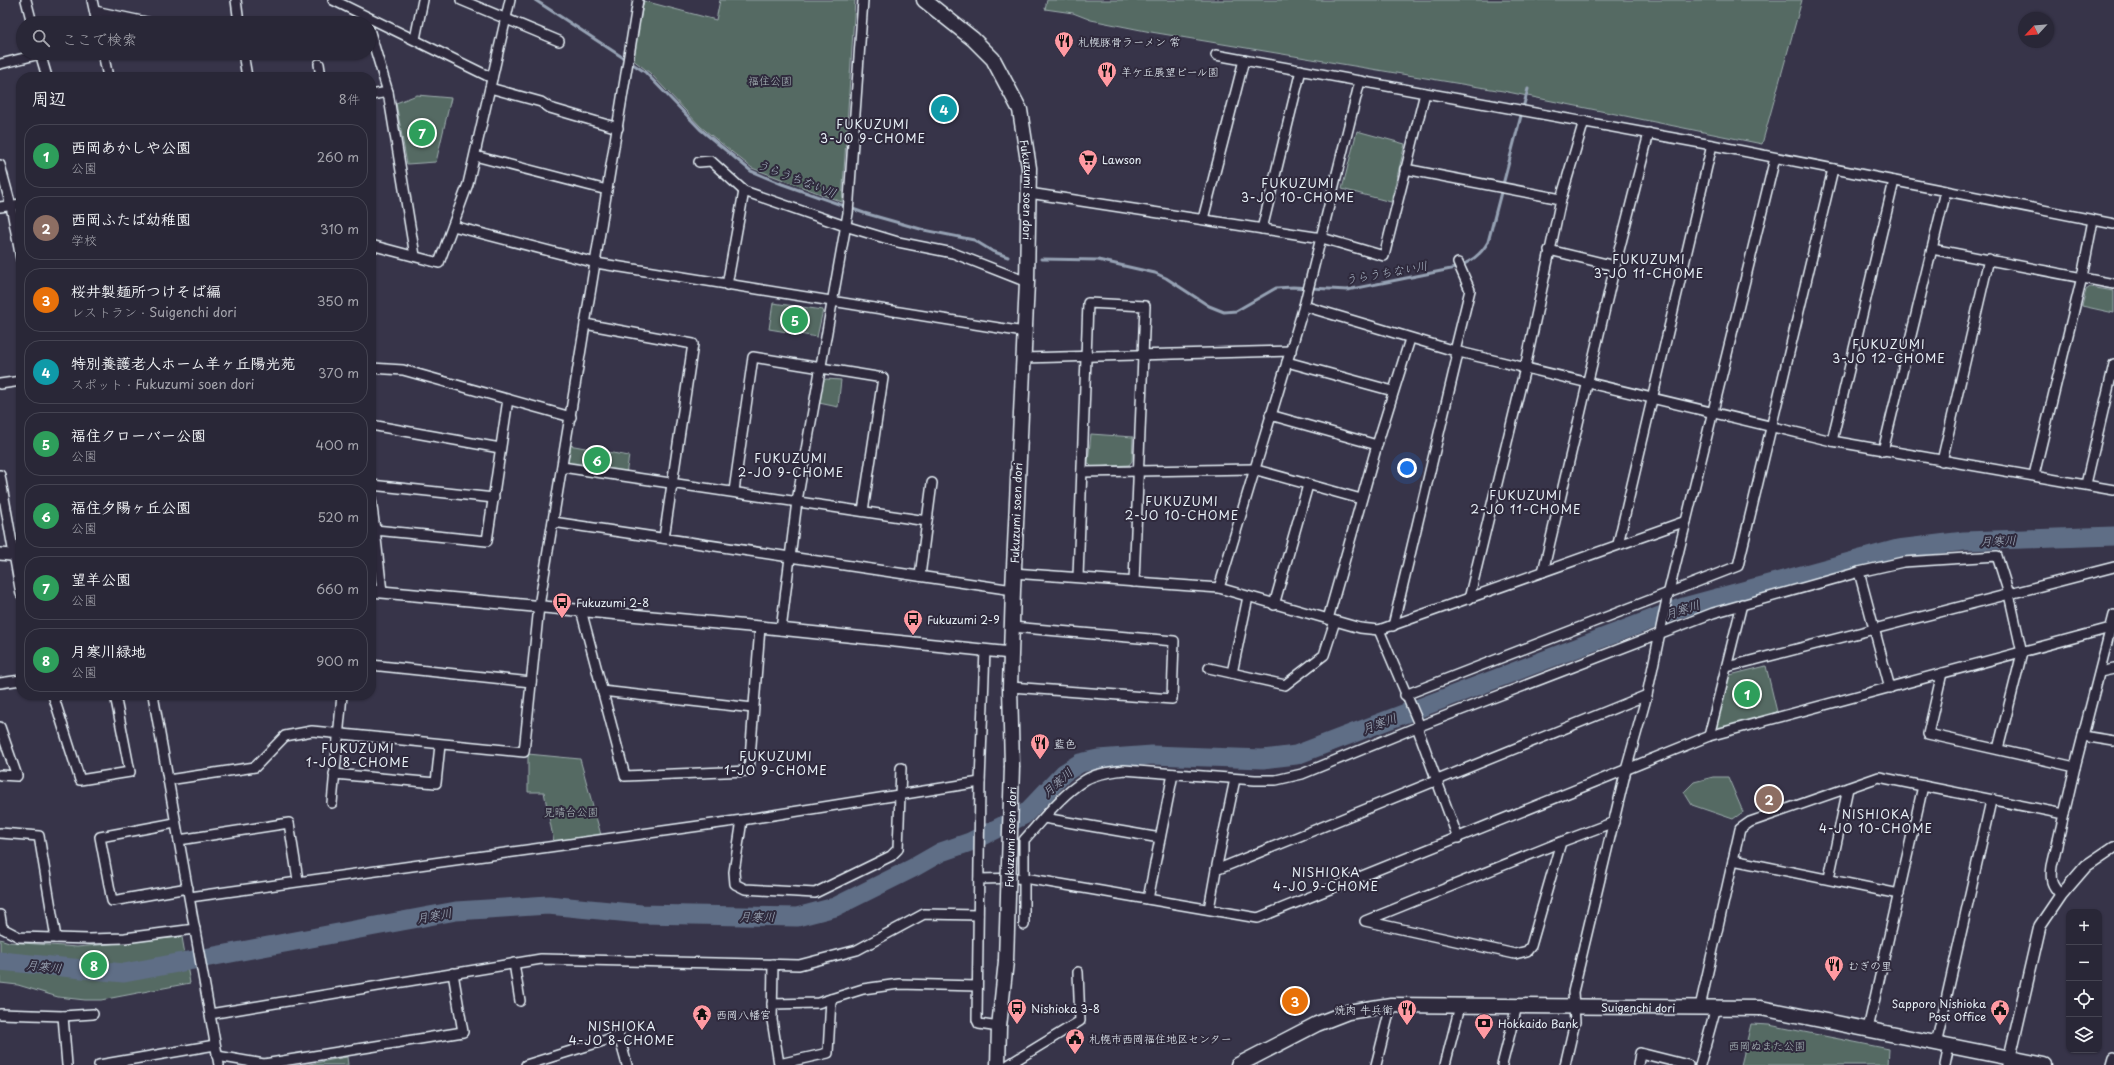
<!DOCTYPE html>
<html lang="ja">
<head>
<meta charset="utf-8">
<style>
  :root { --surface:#292737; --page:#353342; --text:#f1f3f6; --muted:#a5a5ad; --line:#454452; --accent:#d6ab8b }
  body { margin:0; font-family:"Playpen Sans","Klee One",sans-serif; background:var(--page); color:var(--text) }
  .controls { position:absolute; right:12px; bottom:12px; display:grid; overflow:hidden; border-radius:8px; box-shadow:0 1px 3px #0004 }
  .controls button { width:36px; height:36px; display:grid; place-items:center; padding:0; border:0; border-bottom:1px solid var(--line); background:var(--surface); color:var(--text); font:20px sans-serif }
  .compass { position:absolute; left:2018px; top:12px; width:36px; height:36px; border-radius:50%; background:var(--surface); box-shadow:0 1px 3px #0004; rotate:244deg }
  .you { position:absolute; left:1407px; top:468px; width:14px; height:14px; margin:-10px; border:3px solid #fff; border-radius:50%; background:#1a73e8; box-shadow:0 0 0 6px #1a73e833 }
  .badge { display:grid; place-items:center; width:26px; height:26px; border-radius:50%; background:var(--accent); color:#fff; font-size:13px; font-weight:700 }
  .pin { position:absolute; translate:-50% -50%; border:2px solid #fff; box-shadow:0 1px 4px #0006 }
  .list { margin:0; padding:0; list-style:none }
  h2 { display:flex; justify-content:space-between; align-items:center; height:52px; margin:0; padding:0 16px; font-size:17px }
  h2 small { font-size:13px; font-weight:400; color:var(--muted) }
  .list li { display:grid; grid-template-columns:26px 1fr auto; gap:12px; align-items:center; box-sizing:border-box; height:64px; margin:0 8px 8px; padding:0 8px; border:1px solid var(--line); border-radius:16px }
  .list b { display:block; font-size:15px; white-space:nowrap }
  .list p { margin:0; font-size:13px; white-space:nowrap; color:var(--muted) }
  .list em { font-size:13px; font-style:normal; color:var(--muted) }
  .icon { flex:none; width:22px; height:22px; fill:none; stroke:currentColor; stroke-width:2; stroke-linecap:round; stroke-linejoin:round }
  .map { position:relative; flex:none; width:2114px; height:1065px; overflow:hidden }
  .search { position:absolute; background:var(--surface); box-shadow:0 1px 3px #0004; left:16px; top:16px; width:360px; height:44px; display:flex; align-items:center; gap:10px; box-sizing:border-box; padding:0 14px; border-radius:22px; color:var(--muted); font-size:15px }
  .panel { position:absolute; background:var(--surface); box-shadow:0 1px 3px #0004; left:16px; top:72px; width:360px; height:628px; border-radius:16px }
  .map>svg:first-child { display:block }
  .green { fill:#556a64; stroke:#9eaeae }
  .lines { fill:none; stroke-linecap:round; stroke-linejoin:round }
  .stream { stroke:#96a2b4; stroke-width:3 }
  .river { stroke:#5f6e86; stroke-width:19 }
  .minor-casing { stroke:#e8f1f8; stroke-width:12 }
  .tertiary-casing { stroke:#e8f1f8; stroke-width:14 }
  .primary-casing { stroke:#e8f1f8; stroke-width:17 }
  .minor { stroke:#2f2a3d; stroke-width:9 }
  .tertiary { stroke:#2f2a3d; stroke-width:11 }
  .primary { stroke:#2f2a3d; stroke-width:14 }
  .primary-bridge-casing { stroke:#e8f1f8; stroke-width:17; stroke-linecap:butt }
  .primary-bridge { stroke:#2f2a3d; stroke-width:14 }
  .labels { text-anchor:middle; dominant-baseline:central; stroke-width:4; stroke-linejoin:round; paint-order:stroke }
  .poi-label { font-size:11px; fill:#e8f1f8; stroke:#2f2a3d; text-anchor:start }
  .park-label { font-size:11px; fill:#adbbbd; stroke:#2f2a3d }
  .street-label { font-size:11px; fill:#e8f1f8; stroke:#2f2a3d }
  .neighbourhood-label { font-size:12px; letter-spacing:1px; fill:#e8f1f8; stroke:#2f2a3d }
  .water-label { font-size:12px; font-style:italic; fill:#aab6c5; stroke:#2f2a3d }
</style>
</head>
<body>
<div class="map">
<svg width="2114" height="1065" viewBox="0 0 2114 1065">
  <rect width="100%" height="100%" fill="#373449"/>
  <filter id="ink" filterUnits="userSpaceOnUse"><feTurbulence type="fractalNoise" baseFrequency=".025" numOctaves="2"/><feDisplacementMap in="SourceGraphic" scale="8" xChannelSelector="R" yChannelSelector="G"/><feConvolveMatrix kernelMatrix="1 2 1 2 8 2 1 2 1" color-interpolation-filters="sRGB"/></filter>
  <g filter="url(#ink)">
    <g class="green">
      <path d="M720,0H855L842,202L752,168L701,127L650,73L632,59L644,1L716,20Z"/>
      <path d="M1047,0H1802L1762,144L1503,91L1151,32L1091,20L1073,13L1045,9Z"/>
      <path d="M417,95L451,98L436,162L407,164L396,103Z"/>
      <path d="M1357,131L1405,144L1391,202L1342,189Z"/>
      <path d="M2090,287L2114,291V313L2082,306L2086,290Z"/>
      <path d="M773,303L823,310L817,337L769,329Z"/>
      <path d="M826,379L841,380L838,407L819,403L821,382Z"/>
      <path d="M1091,434L1133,437L1132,461L1129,465L1092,467L1088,463Z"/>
      <path d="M569,445L629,456L626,474L565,464Z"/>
      <path d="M1766,666L1777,712L1712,733L1726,676Z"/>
      <path d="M528,754L580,759L601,835L554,842L544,792H528Z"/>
      <path d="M1713,777H1728L1743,812L1733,819L1692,805L1684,792L1694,782Z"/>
      <path d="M182,937L190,983L101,1000H85L58,997L18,985L0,983V939L9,942L77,947Z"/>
      <path d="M1751,1024L1769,1025L1889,1049L1888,1065H1741Z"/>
      <path d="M347,1057L348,1065H304Z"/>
    </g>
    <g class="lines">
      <g class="stream">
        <path d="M535,0L645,72L700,129L751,171L782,184L864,213L924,230L974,240L992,251L1008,257"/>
        <path d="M1041,259L1098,260L1155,273L1166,278L1209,306L1224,312L1236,311L1276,288L1293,287L1347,290L1456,268C1471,261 1480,256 1488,242L1528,89"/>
      </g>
      <path class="river" d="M0,961L124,973L456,911L548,905L641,914L797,917L835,907L913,868L941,852L970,842L1024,815L1064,773L1080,763L1098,759L1152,755L1263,759L1296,755L1684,607L1898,549L1964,541L2114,536"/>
      <defs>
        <g id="minor">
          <path d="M26,0L32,23"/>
          <path d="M92,0L97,23"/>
          <path d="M236,0L239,23"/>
          <path d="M333,0L492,78"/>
          <path d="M461,0L559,41"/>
          <path d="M95,11L151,23"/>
          <path d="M369,29L388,92L415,256"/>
          <path d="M415,39L423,0"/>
          <path d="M40,53L47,77"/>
          <path d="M103,53L108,77"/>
          <path d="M243,53L247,77"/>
          <path d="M1216,55L1712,145L2114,224"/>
          <path d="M0,64L44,53"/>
          <path d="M319,64L321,77"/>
          <path d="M490,88L541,102L550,108L618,128"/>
          <path d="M371,95L388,92"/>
          <path d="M475,156L607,190"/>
          <path d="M699,162L711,161L744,191L845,226L898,242L953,253L1027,282"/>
          <path d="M0,165L11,206L21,259"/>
          <path d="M1405,169L1561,199"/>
          <path d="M1029,193L1322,238L1384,256L1425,93"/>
          <path d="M0,207L21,204"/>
          <path d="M1203,219L1244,60"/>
          <path d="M453,226L596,263L1024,332"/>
          <path d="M1262,229L1301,70"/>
          <path d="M371,245L439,263L468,184L510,0"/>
          <path d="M1932,249L2114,284"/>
          <path d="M1549,250L1615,266"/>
          <path d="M727,285L744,191"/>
          <path d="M1304,306L1455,351L1832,441L2114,490"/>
          <path d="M585,324L693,344L664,538"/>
          <path d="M1023,358L1291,351"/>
          <path d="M1287,362L1393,391"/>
          <path d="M371,368L403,370L571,417"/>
          <path d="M0,384L21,381"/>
          <path d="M1270,415L1377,445"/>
          <path d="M371,425L500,448"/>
          <path d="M1832,441L1894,181"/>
          <path d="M1883,451L1946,191"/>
          <path d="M1942,461L1989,259"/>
          <path d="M562,467L927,521L920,576"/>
          <path d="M1082,472L1253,469L1361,499"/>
          <path d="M0,475L21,594"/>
          <path d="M2034,475L2082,277L2093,220"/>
          <path d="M2086,484L2114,364"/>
          <path d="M371,485L494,498"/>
          <path d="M734,491L753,357L883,378L863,511"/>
          <path d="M371,499L375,530"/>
          <path d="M927,521L932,483"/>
          <path d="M553,522L1013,590"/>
          <path d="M1618,544L1712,145"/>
          <path d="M1543,572L1615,266L1649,133"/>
          <path d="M1859,572L1890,688"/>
          <path d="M1013,573L1219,588L1360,628L1379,630L1686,521"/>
          <path d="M1078,577L1088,303L1145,306L1134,582"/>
          <path d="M1219,588L1304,306L1360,81"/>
          <path d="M382,592L375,530L487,541L508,399"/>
          <path d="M1469,599L1525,368L1561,199L1584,121"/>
          <path d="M1274,605L1308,485"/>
          <path d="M581,610L625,776L749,771L760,627"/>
          <path d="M1328,619L1377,445L1410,339"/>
          <path d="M1393,626L1457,358L1455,351L1470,290L1458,263"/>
          <path d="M781,630L797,501L848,213L863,0"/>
          <path d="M1379,630L1418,722L1417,727L1458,838"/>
          <path d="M985,650L980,782L977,1020L979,1024L999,1027"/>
          <path d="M371,665L531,682"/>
          <path d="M1727,667L2114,567"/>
          <path d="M1209,668L1285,685L1324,655L1335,621"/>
          <path d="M2100,672L2114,669"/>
          <path d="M1232,673L1248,597"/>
          <path d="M1942,673L1928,734L2075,767"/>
          <path d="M0,683L21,680"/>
          <path d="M1010,687L1172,699L1174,641L1012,627"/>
          <path d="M602,691L753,708"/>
          <path d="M53,695L80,780L130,772L115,695"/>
          <path d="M153,695L219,1065"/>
          <path d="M1405,695L1738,566L1833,169"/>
          <path d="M0,727L17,776L0,775"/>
          <path d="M1709,736L1742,604"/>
          <path d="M2083,736L2114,741"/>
          <path d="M334,774L436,783L440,745"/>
          <path d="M168,780L255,767L285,736L312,731L524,752L539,606L638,0"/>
          <path d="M332,803L342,695"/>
          <path d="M1044,818L1160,838"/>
          <path d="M742,820L734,872L735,884L745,889L815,893L891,856L898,849L901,768"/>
          <path d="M175,823L100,837L112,901L188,888"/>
          <path d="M0,833L39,836L56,938"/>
          <path d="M179,840L289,823L298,880"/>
          <path d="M1561,842L1531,946L1527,951L1515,954L1365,921L1561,842L1614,822"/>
          <path d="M1733,860L1899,894"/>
          <path d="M1216,870L1235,779"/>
          <path d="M1829,878L1848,788"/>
          <path d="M979,879L1025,878L1258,918L1709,736L2114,627"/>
          <path d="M2061,895C2051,885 2050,880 2052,866L2075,767L2114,615"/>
          <path d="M190,897L742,820L980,782"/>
          <path d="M1148,899L1173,774"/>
          <path d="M1209,909L1216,870L1647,695"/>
          <path d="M0,915L2,928"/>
          <path d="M1024,925V840C1043,819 1061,795 1085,780C1096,773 1111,772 1124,770L1255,780H1276L1302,774L1417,727L1713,613L1859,572L1903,562L1997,556L2009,594L2022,653L1998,749"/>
          <path d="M0,927L19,937L89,939L125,938L195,929"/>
          <path d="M514,963L520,1001"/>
          <path d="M773,964L772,1020L779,1064L828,1053L831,999"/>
          <path d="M772,1004L818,1003L863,989L899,984L977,986"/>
          <path d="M1700,1007L1740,829L1750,822L1879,777L1923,786"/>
          <path d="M0,1014L63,1016L93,1014"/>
          <path d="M210,1014L541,959L799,965L857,950L924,914L978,915"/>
          <path d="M63,1016L67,1065"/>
          <path d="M1868,1029L1923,786L2064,814"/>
          <path d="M1936,1044L1991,801"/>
          <path d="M217,1056L264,1064L463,1032L453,973"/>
          <path d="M99,1065L215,1045"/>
          <path d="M526,1065L619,1036L627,1065"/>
          <path d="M1008,1065L1080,1021L1078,972"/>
          <path d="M1376,1065L1391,1005"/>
          <path d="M1445,1065L1460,1006"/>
          <path d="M1502,1065L1517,1006"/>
          <path d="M1565,1065L1575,1022L1573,992L1626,770L1647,695L1667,599L1775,158"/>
          <path d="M1638,1065L1640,1053L1688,1065"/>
          <path d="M1700,1065L1716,1007"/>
          <path d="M1945,1065L1949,1046"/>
          <path d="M2112,1065L2114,1058"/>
        </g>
        <g id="tertiary">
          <path d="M0,554L21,556"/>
          <path d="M371,591L760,627L1011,653"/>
          <path d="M2008,1065L2040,926L2061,895L2086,866L2114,847"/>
        </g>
        <g id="primary">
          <path id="s1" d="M924,0L973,39L993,59L1020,110L1029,168L1027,282L1013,590L1010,687L1012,766"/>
          <path d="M998,1065L999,1027L1006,961"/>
          <path id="s2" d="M1238,1065L1317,1024L1348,1012L1391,1005L1761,1008L2045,1065"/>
        </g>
      </defs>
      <use href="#minor" class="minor-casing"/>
      <use href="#tertiary" class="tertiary-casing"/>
      <use href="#primary" class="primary-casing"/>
      <use href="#minor" class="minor"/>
      <use href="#tertiary" class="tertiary"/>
      <use href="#primary" class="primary"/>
      <defs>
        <g id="primary-bridge">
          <path id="s3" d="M1006,961L1012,766"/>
        </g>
      </defs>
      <use href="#primary-bridge" class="primary-bridge-casing"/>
      <use href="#primary-bridge" class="primary-bridge"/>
    </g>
  </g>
  <defs>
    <symbol id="restaurant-pin" viewBox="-11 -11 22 30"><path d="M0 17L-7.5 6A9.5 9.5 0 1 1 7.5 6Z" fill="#ff9aa2" stroke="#2f2a3d"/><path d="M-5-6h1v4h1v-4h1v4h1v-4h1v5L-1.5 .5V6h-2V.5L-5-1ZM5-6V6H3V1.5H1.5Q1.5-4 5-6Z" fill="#111"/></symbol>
    <symbol id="supermarket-pin" viewBox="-11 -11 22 30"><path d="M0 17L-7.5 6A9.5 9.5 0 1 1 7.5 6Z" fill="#ff9aa2" stroke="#2f2a3d"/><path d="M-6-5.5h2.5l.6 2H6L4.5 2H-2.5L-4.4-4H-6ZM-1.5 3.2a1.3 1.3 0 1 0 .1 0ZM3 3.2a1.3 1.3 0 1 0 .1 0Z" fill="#111"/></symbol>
    <symbol id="bus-pin" viewBox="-11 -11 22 30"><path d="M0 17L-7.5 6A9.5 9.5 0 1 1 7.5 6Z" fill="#ff9aa2" stroke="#2f2a3d"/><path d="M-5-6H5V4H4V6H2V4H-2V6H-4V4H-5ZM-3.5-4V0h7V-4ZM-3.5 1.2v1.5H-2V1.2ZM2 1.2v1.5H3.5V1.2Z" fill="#111"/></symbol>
    <symbol id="civic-pin" viewBox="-11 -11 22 30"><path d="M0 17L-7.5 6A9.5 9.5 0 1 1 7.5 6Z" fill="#ff9aa2" stroke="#2f2a3d"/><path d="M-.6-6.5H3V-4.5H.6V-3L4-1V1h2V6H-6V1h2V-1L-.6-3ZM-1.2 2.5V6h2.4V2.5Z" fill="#111"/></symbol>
    <symbol id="temple-pin" viewBox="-11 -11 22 30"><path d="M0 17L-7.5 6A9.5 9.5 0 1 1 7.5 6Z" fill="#ff9aa2" stroke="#2f2a3d"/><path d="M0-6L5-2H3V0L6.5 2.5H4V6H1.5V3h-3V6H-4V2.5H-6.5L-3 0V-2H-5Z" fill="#111"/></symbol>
    <symbol id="bank-pin" viewBox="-11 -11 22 30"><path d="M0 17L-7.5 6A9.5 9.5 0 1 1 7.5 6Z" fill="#ff9aa2" stroke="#2f2a3d"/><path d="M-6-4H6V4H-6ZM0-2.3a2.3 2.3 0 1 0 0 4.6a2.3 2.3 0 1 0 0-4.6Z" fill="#111"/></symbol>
  </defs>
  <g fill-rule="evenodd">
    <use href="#restaurant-pin" x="1053" y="30" width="22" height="30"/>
    <use href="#restaurant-pin" x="1096" y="60" width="22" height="30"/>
    <use href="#supermarket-pin" x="1077" y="148" width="22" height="30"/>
    <use href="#bus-pin" x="551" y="591" width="22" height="30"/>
    <use href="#bus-pin" x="902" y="608" width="22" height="30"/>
    <use href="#restaurant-pin" x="1029" y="732" width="22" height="30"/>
    <use href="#restaurant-pin" x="1823" y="954" width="22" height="30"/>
    <use href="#bus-pin" x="1006" y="997" width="22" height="30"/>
    <use href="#restaurant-pin" x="1396" y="998" width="22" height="30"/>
    <use href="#civic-pin" x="1989" y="998" width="22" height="30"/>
    <use href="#temple-pin" x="691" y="1003" width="22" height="30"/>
    <use href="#bank-pin" x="1473" y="1012" width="22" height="30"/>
    <use href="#civic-pin" x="1064" y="1027" width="22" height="30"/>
  </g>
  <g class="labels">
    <g class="poi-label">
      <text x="1078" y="41">札幌豚骨ラーメン 常</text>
      <text x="1121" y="71">羊ケ丘展望ビール園</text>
      <text x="1102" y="159">Lawson</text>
      <text x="576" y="602">Fukuzumi 2-8</text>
      <text x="927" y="619">Fukuzumi 2-9</text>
      <text x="1054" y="743">藍色</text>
      <text x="1848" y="965">むぎの里</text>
      <text x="1986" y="1003" text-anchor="end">Sapporo Nishioka<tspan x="1986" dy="13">Post Office</tspan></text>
      <text x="1031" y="1008">Nishioka 3-8</text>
      <text x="1393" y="1009" text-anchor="end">焼肉 牛兵衛</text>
      <text x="716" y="1014">西岡八幡宮</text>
      <text x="1498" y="1023">Hokkaido Bank</text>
      <text x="1089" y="1038">札幌市西岡福住地区センター</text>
    </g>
    <g class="park-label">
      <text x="770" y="80">福住公園</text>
      <text x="571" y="811">見晴台公園</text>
      <text x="1767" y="1045">西岡ぬまた公園</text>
    </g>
    <g class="street-label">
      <text stroke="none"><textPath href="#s1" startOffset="229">Fukuzumi soen dori</textPath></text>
      <text transform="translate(1016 513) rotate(-88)">Fukuzumi soen dori</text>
      <text stroke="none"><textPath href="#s3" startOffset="124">Fukuzumi soen dori</textPath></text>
      <text stroke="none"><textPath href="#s2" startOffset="413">Suigenchi dori</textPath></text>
    </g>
    <g class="neighbourhood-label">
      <text x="873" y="124">FUKUZUMI<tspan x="873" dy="14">3-JO 9-CHOME</tspan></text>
      <text x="1298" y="183">FUKUZUMI<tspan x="1298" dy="14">3-JO 10-CHOME</tspan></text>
      <text x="1649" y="259">FUKUZUMI<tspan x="1649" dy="14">3-JO 11-CHOME</tspan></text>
      <text x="1889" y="344">FUKUZUMI<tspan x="1889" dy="14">3-JO 12-CHOME</tspan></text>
      <text x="791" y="458">FUKUZUMI<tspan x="791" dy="14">2-JO 9-CHOME</tspan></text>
      <text x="1526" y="495">FUKUZUMI<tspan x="1526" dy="14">2-JO 11-CHOME</tspan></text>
      <text x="1182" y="501">FUKUZUMI<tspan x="1182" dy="14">2-JO 10-CHOME</tspan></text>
      <text x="358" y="748">FUKUZUMI<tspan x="358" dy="14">1-JO 8-CHOME</tspan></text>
      <text x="776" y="756">FUKUZUMI<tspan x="776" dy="14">1-JO 9-CHOME</tspan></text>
      <text x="1876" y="814">NISHIOKA<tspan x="1876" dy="14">4-JO 10-CHOME</tspan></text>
      <text x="1326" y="872">NISHIOKA<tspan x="1326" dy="14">4-JO 9-CHOME</tspan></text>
      <text x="622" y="1026">NISHIOKA<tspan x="622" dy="14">4-JO 8-CHOME</tspan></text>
    </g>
    <g class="water-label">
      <text transform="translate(797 178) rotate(21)">うらうちない川</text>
      <text transform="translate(1386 272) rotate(-10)">うらうちない川</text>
      <text transform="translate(1998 540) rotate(-2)">月寒川</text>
      <text transform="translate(1682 609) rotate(-18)">月寒川</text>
      <text transform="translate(1379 723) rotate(-21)">月寒川</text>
      <text transform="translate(1057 782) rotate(-42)">月寒川</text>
      <text transform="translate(434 915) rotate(-10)">月寒川</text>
      <text transform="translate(757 916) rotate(1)">月寒川</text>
      <text transform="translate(44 966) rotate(6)">月寒川</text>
    </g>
  </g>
</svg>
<div class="controls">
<button>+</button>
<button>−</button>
<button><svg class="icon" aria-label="locate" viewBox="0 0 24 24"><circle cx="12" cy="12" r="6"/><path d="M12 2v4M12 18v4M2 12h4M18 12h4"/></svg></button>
<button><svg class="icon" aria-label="layers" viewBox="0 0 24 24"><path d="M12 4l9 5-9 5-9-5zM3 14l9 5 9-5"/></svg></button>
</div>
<svg class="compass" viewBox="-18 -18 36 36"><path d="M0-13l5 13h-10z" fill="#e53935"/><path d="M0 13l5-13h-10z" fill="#a5a5ad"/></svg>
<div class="you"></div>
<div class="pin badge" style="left:1747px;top:694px;background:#2e9e5b">1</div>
<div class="pin badge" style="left:1769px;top:799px;background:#8d6e63">2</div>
<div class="pin badge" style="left:1295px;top:1001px;background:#e8710a">3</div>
<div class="pin badge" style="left:944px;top:109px;background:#0f9aa8">4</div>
<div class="pin badge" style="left:795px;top:320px;background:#2e9e5b">5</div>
<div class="pin badge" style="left:597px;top:460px;background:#2e9e5b">6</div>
<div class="pin badge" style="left:422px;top:133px;background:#2e9e5b">7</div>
<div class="pin badge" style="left:94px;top:965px;background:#2e9e5b">8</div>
<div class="search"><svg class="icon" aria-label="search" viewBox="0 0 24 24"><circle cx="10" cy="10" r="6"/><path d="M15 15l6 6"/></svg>ここで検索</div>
<section class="panel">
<h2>周辺<small>8件</small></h2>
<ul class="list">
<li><span class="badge" style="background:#2e9e5b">1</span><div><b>西岡あかしや公園</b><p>公園</p></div><em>260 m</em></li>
<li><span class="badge" style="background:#8d6e63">2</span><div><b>西岡ふたば幼稚園</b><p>学校</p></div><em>310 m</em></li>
<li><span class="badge" style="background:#e8710a">3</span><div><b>桜井製麺所つけそば編</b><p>レストラン · Suigenchi dori</p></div><em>350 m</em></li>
<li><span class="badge" style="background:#0f9aa8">4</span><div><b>特別養護老人ホーム羊ヶ丘陽光苑</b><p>スポット · Fukuzumi soen dori</p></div><em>370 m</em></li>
<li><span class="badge" style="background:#2e9e5b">5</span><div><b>福住クローバー公園</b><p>公園</p></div><em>400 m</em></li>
<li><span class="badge" style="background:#2e9e5b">6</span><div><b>福住夕陽ヶ丘公園</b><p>公園</p></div><em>520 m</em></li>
<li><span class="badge" style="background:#2e9e5b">7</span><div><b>望羊公園</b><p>公園</p></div><em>660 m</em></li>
<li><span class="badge" style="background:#2e9e5b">8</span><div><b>月寒川緑地</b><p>公園</p></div><em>900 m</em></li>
</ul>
</section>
</div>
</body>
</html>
